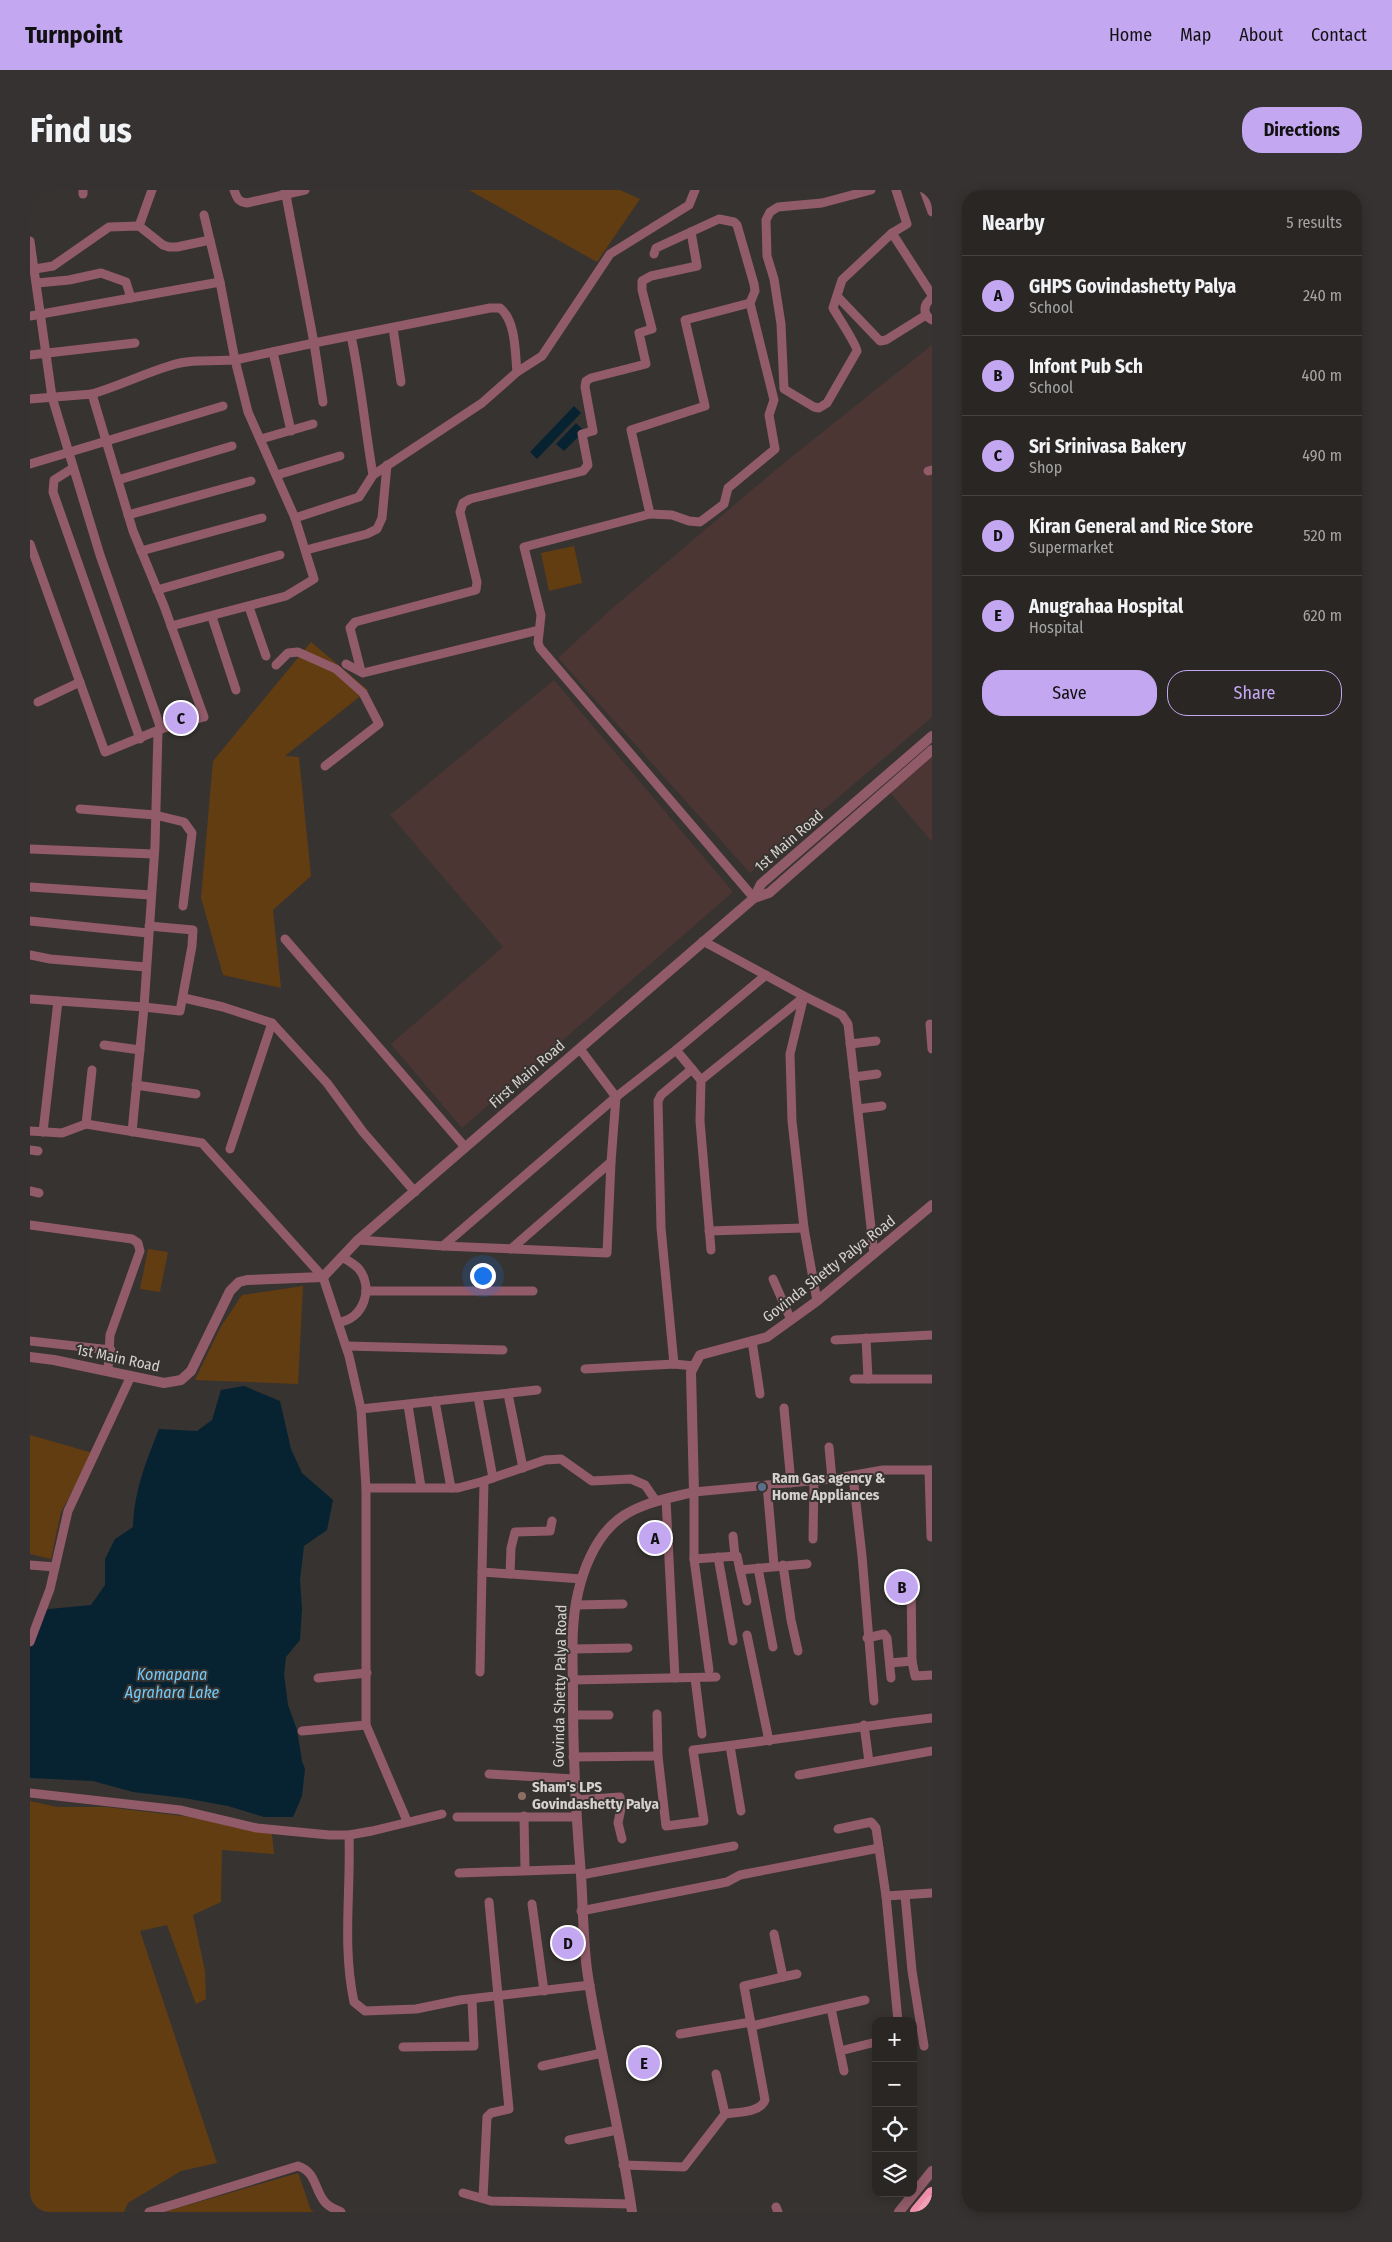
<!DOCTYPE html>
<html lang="en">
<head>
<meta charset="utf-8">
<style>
  :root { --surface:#292624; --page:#353231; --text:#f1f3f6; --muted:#a5a5a6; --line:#454341; --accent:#c4a7f1 }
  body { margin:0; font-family:"Fira Sans Condensed",sans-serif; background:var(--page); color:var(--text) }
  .controls { position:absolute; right:15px; bottom:15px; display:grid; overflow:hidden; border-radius:10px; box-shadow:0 2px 12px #0003 }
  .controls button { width:45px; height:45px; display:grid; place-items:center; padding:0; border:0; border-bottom:1px solid var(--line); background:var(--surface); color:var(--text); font:25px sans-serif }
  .you { position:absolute; left:452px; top:1085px; width:18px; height:18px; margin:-12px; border:4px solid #fff; border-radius:50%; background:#1a73e8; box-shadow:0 0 0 8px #1a73e833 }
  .badge { display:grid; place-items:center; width:32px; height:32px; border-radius:50%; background:var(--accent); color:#111; font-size:16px; font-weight:700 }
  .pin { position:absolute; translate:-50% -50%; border:2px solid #fff; box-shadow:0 1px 5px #0006 }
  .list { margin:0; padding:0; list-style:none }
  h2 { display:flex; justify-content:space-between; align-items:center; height:65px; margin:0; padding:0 20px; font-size:21px }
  h2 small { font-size:16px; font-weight:400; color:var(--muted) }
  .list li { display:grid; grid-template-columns:32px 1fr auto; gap:15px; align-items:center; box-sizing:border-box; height:80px; padding:0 20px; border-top:1px solid var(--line) }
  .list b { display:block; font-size:19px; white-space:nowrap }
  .list p { margin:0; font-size:16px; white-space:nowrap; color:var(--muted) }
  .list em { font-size:16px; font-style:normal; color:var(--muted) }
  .actions { display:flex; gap:10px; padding:15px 20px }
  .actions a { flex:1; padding:11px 0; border:1px solid var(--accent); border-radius:20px; text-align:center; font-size:18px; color:var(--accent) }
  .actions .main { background:var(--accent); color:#111 }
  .icon { flex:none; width:28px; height:28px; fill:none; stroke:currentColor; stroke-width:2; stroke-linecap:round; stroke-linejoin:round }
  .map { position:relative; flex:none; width:902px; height:2022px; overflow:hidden; border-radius:20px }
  header { display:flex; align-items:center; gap:30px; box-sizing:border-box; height:70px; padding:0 25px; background:var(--accent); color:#111 }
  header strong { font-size:24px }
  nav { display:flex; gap:28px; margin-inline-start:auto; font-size:18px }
  .intro { display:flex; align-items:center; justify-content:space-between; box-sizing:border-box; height:120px; padding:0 30px }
  h1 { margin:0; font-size:35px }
  .button { padding:12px 22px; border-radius:20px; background:var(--accent); color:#111; font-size:18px; font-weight:700 }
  main { display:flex; gap:30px; padding:0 30px }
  aside { flex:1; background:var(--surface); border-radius:20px; box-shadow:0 2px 12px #0003 }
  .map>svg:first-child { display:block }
  .commercial { fill:#4b3633 }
  .green { fill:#633d12 }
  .water { fill:#072331 }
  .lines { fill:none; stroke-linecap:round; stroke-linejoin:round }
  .minor { stroke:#915b6a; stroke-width:9 }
  .tertiary { stroke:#915b6a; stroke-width:10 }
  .trunk { stroke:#ee8eaa; stroke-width:14 }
  .motorway { stroke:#f1a0b6; stroke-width:15 }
  .service-dot { fill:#5c6f8a; stroke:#373330; stroke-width:2 }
  .education-dot { fill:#8d6e63; stroke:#373330; stroke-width:2 }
  .labels { text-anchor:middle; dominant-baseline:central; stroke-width:4; stroke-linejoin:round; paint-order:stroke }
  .street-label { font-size:15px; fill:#d4d1cf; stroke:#373330 }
  .poi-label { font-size:15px; font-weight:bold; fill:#d4d1cf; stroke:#373330; text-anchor:start }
  .water-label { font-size:16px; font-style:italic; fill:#72caf9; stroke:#373330 }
</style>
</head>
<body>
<header>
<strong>Turnpoint</strong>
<nav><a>Home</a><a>Map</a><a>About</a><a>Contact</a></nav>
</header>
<div class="intro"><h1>Find us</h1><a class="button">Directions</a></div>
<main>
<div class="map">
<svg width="902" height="2022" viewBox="0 0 902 2022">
  <rect width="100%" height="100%" fill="#373330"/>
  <g class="commercial">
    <path d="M902,155V527L720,683L528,468L578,422L755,272Z"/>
    <path d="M524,490L703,702L432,938L361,854L473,757L360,625Z"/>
    <path d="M902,564V652L859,601Z"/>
  </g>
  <g class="green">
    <path d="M439,0H590L610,9L567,72Z"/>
    <path d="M544,356L552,393L519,401L511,363Z"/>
    <path d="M281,452L338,500L255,566L269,567L281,686L243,720L251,798L193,785L171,708L183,571Z"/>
    <path d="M118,1059L138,1062L130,1102L110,1099Z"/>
    <path d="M273,1096L268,1194L165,1190L190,1138L212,1105Z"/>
    <path d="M0,1245L63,1263L31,1322L21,1369L0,1364Z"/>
    <path d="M0,1611L27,1617H76L161,1627L242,1644L244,1664L192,1660L191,1712L163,1725L175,1781L176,1809L166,1814L137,1735L110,1741L187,1973L151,1981L98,2013L94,2022H0Z"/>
    <path d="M268,1983L281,2020L284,2022H134Z"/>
  </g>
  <g class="water">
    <path d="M544,216L551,223L507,269L500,262Z"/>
    <path d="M546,233L554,241L534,261L526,254Z"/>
    <path d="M214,1196L250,1211L261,1259L272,1283L303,1310L297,1340L274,1356L270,1390L272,1419L270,1450L256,1467L254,1484L258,1515L267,1540L272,1571L275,1579L272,1606L263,1627H234L198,1616L154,1608L103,1602L63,1591L0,1588V1440L9,1420L61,1415L75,1395V1369L85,1349L103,1337C104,1301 116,1272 129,1239L167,1241L182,1230L191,1200Z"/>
  </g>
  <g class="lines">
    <g class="minor">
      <path d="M53,0V4"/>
      <path d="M204,0C207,8 208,12 217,13L275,0"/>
      <path d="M841,0L792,13L748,17L740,22L736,30L737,66L744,89L751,134L754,199L784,217L789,218L797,213L827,161C827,155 808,127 803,118L812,90L862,43L877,34L866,0"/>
      <path d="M894,0L902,22"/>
      <path d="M109,36L122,0"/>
      <path d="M862,43L902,105"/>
      <path d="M0,51L22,207L70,365L131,539"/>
      <path d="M5,79L23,76L79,37L109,36L133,55L139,57H147L180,50"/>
      <path d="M7,93L39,90L71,83L96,92L101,108"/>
      <path d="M807,106L850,151L856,150L896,125"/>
      <path d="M902,108C893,114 892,125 902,130"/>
      <path d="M720,113L655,130L675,216L601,240L620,324L494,357L511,425L508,453L510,458L724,708"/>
      <path d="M0,126L190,92"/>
      <path d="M363,138L371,192"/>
      <path d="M321,146C331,192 335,239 343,285"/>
      <path d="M243,162L261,241"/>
      <path d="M0,165L105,153"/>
      <path d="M62,204C89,196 113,184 139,176C159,169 184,171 205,170L190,92L174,25"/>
      <path d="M0,209L62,204L103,341L134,416L174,527L131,539L75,562L0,354"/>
      <path d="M293,212L284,153L460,118H470C486,131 485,162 487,182"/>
      <path d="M231,249L283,234"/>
      <path d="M0,274L193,216"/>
      <path d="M43,278L24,290L23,302L110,549"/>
      <path d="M898,281L902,280"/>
      <path d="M247,285L310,266"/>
      <path d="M88,290L202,256"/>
      <path d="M620,324L642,325L659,331L670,332L694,314L698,298L745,259L739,225L744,210L720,113L725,101L724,94L707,35L704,32L689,29L626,58L624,64"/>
      <path d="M98,325L221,291"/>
      <path d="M265,328L329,307L343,285L452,213L487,182L512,166L580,64L659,15L665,0"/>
      <path d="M276,360L337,344L347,339L352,328L357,275"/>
      <path d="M111,361L232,328"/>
      <path d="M127,400L250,365"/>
      <path d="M219,417L236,466"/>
      <path d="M182,427L206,500"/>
      <path d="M141,436L256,406L284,389L265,328L218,222L205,170L284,153L255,0"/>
      <path d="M316,474L333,483L509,440"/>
      <path d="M246,475L258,463L268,462L306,479L333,503L349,534L295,576"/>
      <path d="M331,481L320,438L325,432L446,400L447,392L430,322L433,313L440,309L553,281L558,275L552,244L563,241L555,197L556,191L561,188L616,174L609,143L622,139L612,100V91L621,86L667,76L661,42"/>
      <path d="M8,512L50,492"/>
      <path d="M50,619L125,625L154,632L162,643L153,716"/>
      <path d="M0,659L124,664"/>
      <path d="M0,697L121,705"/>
      <path d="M0,731L118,743"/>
      <path d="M119,736L163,740L162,756L150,821L114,817L125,656L128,541"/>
      <path d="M255,749L435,957"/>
      <path d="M673,751L774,806L812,825L818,834L844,1064"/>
      <path d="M0,765L20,769L116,777"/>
      <path d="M774,806L760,864L762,931L774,1038L787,1111"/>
      <path d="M154,808L193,817L242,833"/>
      <path d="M0,809L114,817L102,942"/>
      <path d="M900,834L902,859"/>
      <path d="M820,854L846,851"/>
      <path d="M74,855L110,860"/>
      <path d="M646,860L671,890L670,931L681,1060"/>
      <path d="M824,887L847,884"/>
      <path d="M671,890L774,807"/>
      <path d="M106,895L166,904"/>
      <path d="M828,919L852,916"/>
      <path d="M56,934L62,880"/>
      <path d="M0,941L32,943L56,934L172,953L293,1087L319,1166L331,1219L336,1298V1535L377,1631"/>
      <path d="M13,942L28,811"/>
      <path d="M200,959L242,833L297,893L333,942L385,1002"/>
      <path d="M0,960L8,961"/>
      <path d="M0,1001L9,1003"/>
      <path d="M0,1035L102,1049L108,1053L110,1061L80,1145L78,1181"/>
      <path d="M679,1041L774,1038"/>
      <path d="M328,1050L413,1056L577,1063L581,972L586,907L550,859"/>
      <path d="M413,1056L586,907L646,860L736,785"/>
      <path d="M481,1059L581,972"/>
      <path d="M743,1089L761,1130"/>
      <path d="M336,1101H503"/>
      <path d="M309,1132C333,1130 345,1097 328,1078C324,1074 317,1070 312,1067"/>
      <path d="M836,1148L838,1189"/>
      <path d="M805,1150L902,1145"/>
      <path d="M0,1151L81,1160"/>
      <path d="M722,1151L730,1204"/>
      <path d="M316,1156L473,1160"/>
      <path d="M644,1174L631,1038L628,911L631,905L662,879"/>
      <path d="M555,1179L644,1174L664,1176"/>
      <path d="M824,1189H902"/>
      <path d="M478,1204L493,1278"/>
      <path d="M448,1207L463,1288"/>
      <path d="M405,1211L421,1298"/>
      <path d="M378,1215L391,1297"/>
      <path d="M754,1218L761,1293"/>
      <path d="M331,1219L507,1200"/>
      <path d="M799,1257L802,1289"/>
      <path d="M899,1280L901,1347"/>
      <path d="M823,1286L832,1366L844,1511"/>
      <path d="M454,1291L452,1382L552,1389"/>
      <path d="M737,1295L744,1375"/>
      <path d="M336,1298H428L454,1291L515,1270L531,1269L562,1291L601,1289L615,1295L626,1311"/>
      <path d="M636,1309L645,1488"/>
      <path d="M703,1346L705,1366"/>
      <path d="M783,1349L784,1290"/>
      <path d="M688,1367L703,1451"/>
      <path d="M664,1369L707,1366L710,1380L777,1374"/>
      <path d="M0,1375L25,1377"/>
      <path d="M753,1375L761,1430L768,1461"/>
      <path d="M728,1378L743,1457"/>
      <path d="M710,1380L717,1411"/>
      <path d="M480,1384L481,1358L485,1342L520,1341L522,1331"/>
      <path d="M881,1389L882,1471"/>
      <path d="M546,1415L593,1414"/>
      <path d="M717,1445L739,1551"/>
      <path d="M837,1448L854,1444L857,1448L861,1488"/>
      <path d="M0,1452L20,1399L38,1321L101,1186"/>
      <path d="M543,1459L598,1458"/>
      <path d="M860,1473L882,1471L885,1486L902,1485"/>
      <path d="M679,1480L664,1369V1302L802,1289L853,1280H902"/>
      <path d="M450,1482L452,1382"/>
      <path d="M288,1488L337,1483"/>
      <path d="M665,1488L672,1544"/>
      <path d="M543,1490L686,1487"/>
      <path d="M627,1524L628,1566L636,1636L674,1631L663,1560C743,1551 822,1537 902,1528"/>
      <path d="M543,1525H579"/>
      <path d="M834,1535L839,1572"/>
      <path d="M272,1541L336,1535"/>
      <path d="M700,1556L711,1621"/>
      <path d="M543,1567L628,1566"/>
      <path d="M459,1584L544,1589"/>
      <path d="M769,1585L902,1561"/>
      <path d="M0,1603L150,1620L227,1638L299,1645H319L342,1641L412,1624"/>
      <path d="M545,1610L590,1607L591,1618L588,1633L592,1649"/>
      <path d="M494,1626L495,1680"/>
      <path d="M427,1627H546"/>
      <path d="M808,1639L841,1632L846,1638L856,1706L868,1831"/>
      <path d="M319,1645C321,1703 312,1755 324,1812L335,1821L386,1819L430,1810L560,1795"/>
      <path d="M429,1683L550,1679"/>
      <path d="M551,1685L704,1656"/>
      <path d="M875,1705L882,1781L894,1856"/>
      <path d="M856,1706L902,1703"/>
      <path d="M502,1714L514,1801"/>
      <path d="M551,1721L697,1692L710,1685L849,1658"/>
      <path d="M744,1744L753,1787L767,1784"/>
      <path d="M801,1818L814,1881"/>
      <path d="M722,1836L835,1810"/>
      <path d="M650,1844L721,1832"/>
      <path d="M373,1857L444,1856L442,1810"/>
      <path d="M810,1861L846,1852"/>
      <path d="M512,1876L572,1863"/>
      <path d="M686,1884L695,1924"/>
      <path d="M539,1950L587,1940"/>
      <path d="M593,1975L654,1977L695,1924C707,1922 730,1923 735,1910L714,1796L753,1787"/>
      <path d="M433,2003L461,2011L601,2014"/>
      <path d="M453,2008L457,1927L461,1923L479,1919L459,1712"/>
      <path d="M746,2017L748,2022"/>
      <path d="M119,2022L268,1976C286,1982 284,1998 294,2011C298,2017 305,2019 311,2022"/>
    </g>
    <g class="tertiary">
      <path d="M724,708L739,703L902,560"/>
      <path d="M0,1167L24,1170L134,1193L151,1190L161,1181L200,1101L209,1092L217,1090L293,1087L328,1050L724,708L731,694L902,546"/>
      <path d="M602,2022C591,1941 569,1861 557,1780C553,1748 553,1717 551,1685C546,1625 543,1566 543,1506C543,1473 540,1436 548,1403C553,1380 564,1353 581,1336C602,1314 636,1309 664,1302L661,1182L670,1165L737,1147L787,1111L902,1015"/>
      <path d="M869,2022L902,1981"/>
    </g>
    <path class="trunk" d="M887,2022L902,2004"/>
    <path class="motorway" d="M895,2022L902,2013"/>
  </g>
  <circle class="service-dot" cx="732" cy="1297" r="5"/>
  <circle class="education-dot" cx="492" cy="1606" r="5"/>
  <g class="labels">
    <g class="street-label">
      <text transform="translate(759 651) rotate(-41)">1st Main Road</text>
      <text transform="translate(497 884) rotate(-41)">First Main Road</text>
      <text transform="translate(799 1079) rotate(-38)">Govinda Shetty Palya Road</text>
      <text transform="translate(88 1168) rotate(12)">1st Main Road</text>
      <text transform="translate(530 1496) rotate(-89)">Govinda Shetty Palya Road</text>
    </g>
    <g class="poi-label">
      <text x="742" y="1288">Ram Gas agency &amp;<tspan x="742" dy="17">Home Appliances</tspan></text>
      <text x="502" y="1597">Sham's LPS<tspan x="502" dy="17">Govindashetty Palya</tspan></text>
    </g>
    <g class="water-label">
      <text x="142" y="1484">Komapana<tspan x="142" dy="18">Agrahara Lake</tspan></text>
    </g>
  </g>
</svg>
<div class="controls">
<button>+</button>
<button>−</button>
<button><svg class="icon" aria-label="locate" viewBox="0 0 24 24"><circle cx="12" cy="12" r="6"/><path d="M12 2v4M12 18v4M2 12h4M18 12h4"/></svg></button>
<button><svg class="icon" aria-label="layers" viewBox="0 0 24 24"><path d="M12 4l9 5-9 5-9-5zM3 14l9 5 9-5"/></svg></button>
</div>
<div class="you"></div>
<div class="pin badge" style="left:625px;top:1348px">A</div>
<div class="pin badge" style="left:872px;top:1397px">B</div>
<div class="pin badge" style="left:151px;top:528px">C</div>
<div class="pin badge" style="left:538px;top:1753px">D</div>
<div class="pin badge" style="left:614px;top:1873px">E</div>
</div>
<aside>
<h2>Nearby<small>5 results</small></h2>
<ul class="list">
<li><span class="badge">A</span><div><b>GHPS Govindashetty Palya</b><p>School</p></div><em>240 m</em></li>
<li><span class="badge">B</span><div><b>Infont Pub Sch</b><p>School</p></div><em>400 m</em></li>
<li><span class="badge">C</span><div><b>Sri Srinivasa Bakery</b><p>Shop</p></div><em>490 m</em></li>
<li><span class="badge">D</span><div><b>Kiran General and Rice Store</b><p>Supermarket</p></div><em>520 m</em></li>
<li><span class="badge">E</span><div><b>Anugrahaa Hospital</b><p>Hospital</p></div><em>620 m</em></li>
</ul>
<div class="actions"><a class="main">Save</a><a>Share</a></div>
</aside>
</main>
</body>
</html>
